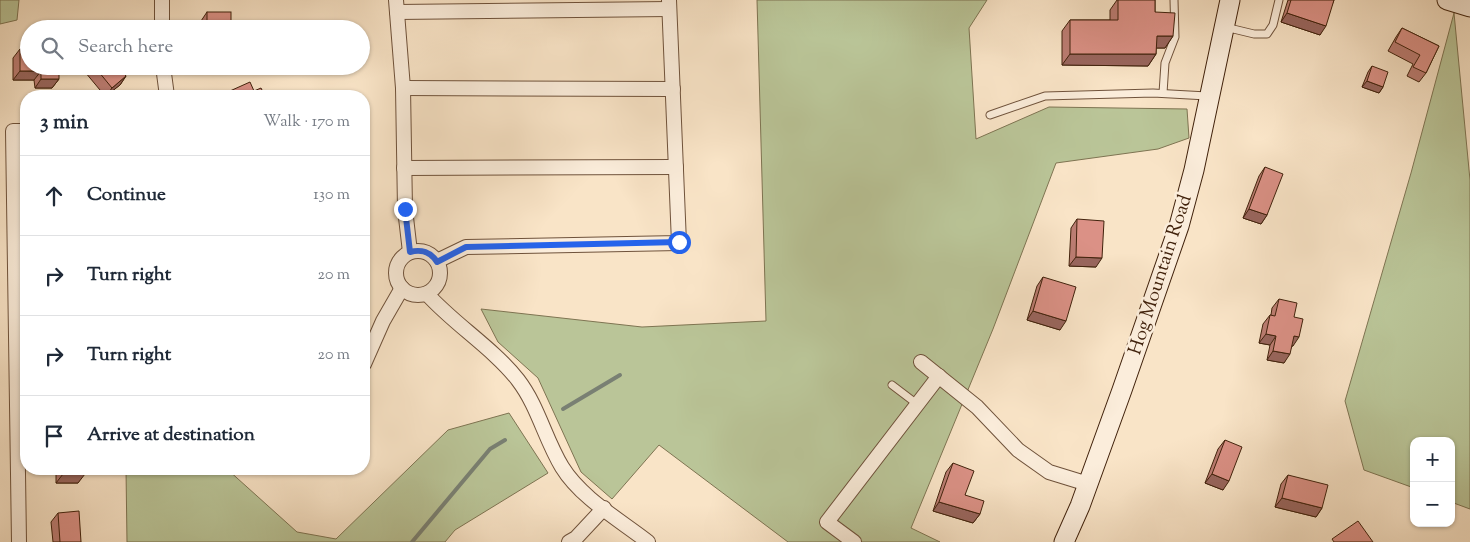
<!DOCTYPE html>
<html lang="en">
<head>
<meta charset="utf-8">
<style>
  :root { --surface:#fff; --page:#f6f6f7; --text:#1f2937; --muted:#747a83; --line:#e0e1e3 }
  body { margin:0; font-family:"Sorts Mill Goudy",serif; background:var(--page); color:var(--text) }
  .controls { position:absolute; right:15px; bottom:15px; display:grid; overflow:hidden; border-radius:10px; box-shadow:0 1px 4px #0004 }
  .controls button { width:45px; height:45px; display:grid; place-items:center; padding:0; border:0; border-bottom:1px solid var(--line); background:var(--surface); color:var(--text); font:25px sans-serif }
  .stop { position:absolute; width:15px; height:15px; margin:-11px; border:4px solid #2563eb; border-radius:50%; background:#fff }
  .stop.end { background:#2563eb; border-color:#fff; box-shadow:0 1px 5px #0008 }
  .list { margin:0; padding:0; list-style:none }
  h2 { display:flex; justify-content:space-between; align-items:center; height:65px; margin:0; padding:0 20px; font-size:21px }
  h2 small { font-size:16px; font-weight:400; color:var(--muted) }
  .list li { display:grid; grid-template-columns:32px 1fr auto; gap:15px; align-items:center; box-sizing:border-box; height:80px; padding:0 20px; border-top:1px solid var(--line) }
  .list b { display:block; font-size:19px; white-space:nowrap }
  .list em { font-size:16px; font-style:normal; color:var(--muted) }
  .icon { flex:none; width:28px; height:28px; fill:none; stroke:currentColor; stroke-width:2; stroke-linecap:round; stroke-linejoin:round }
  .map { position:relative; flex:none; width:1470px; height:542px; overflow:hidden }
  .search { position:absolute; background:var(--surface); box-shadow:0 1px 4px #0004; left:20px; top:20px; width:350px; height:55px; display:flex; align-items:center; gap:12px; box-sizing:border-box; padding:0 18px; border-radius:28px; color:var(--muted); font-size:19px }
  .panel { position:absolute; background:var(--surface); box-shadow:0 1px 4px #0004; left:20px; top:90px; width:350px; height:385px; border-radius:20px }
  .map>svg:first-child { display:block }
  .green { fill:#bac598; stroke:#7e7452 }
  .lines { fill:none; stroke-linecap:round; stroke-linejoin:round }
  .stream { stroke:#798073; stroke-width:4 }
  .lane-casing { stroke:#6f523b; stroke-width:9 }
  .street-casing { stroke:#6f523b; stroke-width:16 }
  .secondary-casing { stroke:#41220c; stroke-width:21 }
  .lane { stroke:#fbeddb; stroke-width:7 }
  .street { stroke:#fbeddb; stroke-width:14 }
  .secondary { stroke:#fbeddb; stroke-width:19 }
  .wall { fill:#bc7d73; stroke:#41220c }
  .shaded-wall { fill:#99665e; stroke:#41220c }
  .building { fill:#db9186; stroke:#41220c }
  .route { stroke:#2563eb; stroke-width:6 }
  .labels { text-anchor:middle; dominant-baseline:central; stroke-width:5; stroke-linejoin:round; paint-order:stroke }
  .street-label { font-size:19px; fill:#41220c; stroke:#fbeddb }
</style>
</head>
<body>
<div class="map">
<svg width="1470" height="542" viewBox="0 0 1470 542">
  <rect width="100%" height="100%" fill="#f9e4c7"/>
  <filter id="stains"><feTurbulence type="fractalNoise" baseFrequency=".004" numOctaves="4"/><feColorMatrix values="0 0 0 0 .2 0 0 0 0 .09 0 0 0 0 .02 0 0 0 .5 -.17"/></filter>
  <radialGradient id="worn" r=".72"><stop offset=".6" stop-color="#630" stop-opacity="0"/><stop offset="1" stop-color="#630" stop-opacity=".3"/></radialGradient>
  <g class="green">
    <path d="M0,0H19L17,20L0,24Z"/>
    <path d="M757,0H987L969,28L976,139L1049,107L1187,109L1189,138L1158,149L1056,163L993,329L911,528L940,542H788L659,445L612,499L581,472L538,378L498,342L481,309L642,327L766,321Z"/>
    <path d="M1454,13L1470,180V509L1451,502V441H1414V488L1364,470L1345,401L1411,173Z"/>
    <path d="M509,413L548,473L455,530L445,542H127L126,469H227L297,532L336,539L448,430Z"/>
  </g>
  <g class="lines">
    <g class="stream">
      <path d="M563,409L620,375"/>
      <path d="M412,542L490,449L505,440"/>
    </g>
    <defs>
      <g id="lane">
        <path d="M1225,27L1254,34H1267L1273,25L1279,0"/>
        <path d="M1163,93L1165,63L1175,37L1174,0"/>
        <path d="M990,115L1045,96L1153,93L1207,96"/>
        <path d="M892,385L917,404"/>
      </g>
      <g id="street">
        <path d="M162,0V29"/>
        <path d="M396,0L403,88L405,209L410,252"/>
        <path d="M397,12L669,9"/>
        <path d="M163,66L167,96"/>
        <path d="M403,88L673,89"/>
        <path d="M404,168L676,167"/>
        <circle cx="418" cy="273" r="22"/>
        <path d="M437,261L466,247L679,243L669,0"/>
        <path d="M427,294C454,324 494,349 518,380C538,406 545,439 562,467C581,498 620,520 648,542"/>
        <path d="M921,362L977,407L1018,450L1049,472L1088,484"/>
        <path d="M364,364L383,321L402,288"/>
        <path d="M19,542L13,131H26"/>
        <path d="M569,542L576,538L604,508"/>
        <path d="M854,542L827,522L939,376"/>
      </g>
      <g id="secondary">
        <path d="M1447,0L1470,7"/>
        <path d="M1064,542L1080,506L1122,390L1179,226L1194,170L1230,0"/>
      </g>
    </defs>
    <use href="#lane" class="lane-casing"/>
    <use href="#street" class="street-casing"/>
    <use href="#secondary" class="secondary-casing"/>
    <use href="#lane" class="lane"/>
    <use href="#street" class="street"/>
    <use href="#secondary" class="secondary"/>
  </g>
  <g class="wall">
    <path d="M1117,0H1155V12L1173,36L1165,48H1156V54L1148,66L1062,65V31L1070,20H1110V10Z"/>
    <path d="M1288,0H1334L1320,35L1281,22Z"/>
    <path d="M207,12L231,29H201V21Z"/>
    <path d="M1402,28L1439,46L1426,73L1419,82L1407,76L1413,64L1388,51L1396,37Z"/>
    <path d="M20,49L59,79L52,88H35L34,80H13V58Z"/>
    <path d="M89,66H122L119,68L126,76L120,85L105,96L85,72Z"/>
    <path d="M1372,66L1383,87L1379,93L1362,87L1368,72Z"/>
    <path d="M1265,167L1267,215L1261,224L1243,218L1259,176Z"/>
    <path d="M1077,219L1096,267L1069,266L1071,228Z"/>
    <path d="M1043,277L1060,330L1027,320L1037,286Z"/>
    <path d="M1279,299L1294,317L1293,346H1292L1284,363L1267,360L1270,345L1259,343L1263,324L1270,315H1271L1272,308Z"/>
    <path d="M1225,440L1223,490L1205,483L1218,449Z"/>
    <path d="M953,463L965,495L980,514L973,523L933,511L946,472Z"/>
    <path d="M56,469H86L78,483H56Z"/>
    <path d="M1288,475L1322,508L1316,517L1275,507L1281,484Z"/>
    <path d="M58,513L81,542H53L51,522Z"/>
  </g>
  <g class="shaded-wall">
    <path d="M1287,13L1326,26L1320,35L1281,22Z"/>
    <path d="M1157,36H1173L1165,48H1148Z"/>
    <path d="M1070,54H1156L1148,66L1062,65Z"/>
    <path d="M20,71H41L34,80H13Z"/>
    <path d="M126,76L120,85L106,96L112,88Z"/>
    <path d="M41,79H59L52,88H35Z"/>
    <path d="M1367,81L1383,87L1379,93L1362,87Z"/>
    <path d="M1249,209L1267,215L1261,224L1243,218Z"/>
    <path d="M1076,257L1102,258L1096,267L1069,266Z"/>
    <path d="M1033,311L1066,321L1060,330L1027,320Z"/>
    <path d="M1266,334L1276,336L1270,345L1259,343Z"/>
    <path d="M1294,336L1299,337L1293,346L1288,345Z"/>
    <path d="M1273,351L1290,354L1284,363L1267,360Z"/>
    <path d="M63,474H85L78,483H56Z"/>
    <path d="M1212,474L1229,481L1223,490L1205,483Z"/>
    <path d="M1282,498L1322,508L1316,517L1275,507Z"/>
    <path d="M939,502L980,514L973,523L933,511Z"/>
  </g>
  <g class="building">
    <path d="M1118,0H1155V12L1175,13L1173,36H1157L1156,54H1070V20H1118Z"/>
    <path d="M1291,0H1334L1326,26L1287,13Z"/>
    <rect x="207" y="12" width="24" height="17"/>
    <path d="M1402,28L1439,46L1426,73L1413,67L1420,55L1395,42Z"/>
    <path d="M20,49H29V66H59V79H41V71H20Z"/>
    <path d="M94,66H118L126,76L112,88Z"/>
    <path d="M1372,66L1388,72L1383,87L1367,81Z"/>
    <path d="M250,82L254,91L261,88L265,96H222L221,95Z"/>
    <path d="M1265,167L1283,174L1267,215L1249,209Z"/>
    <path d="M1077,219L1104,221L1102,258L1076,257Z"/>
    <path d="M1043,277L1076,287L1066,321L1033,311Z"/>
    <path d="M1279,299L1297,303L1294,317L1303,319L1299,337L1294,336L1290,354L1273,351L1276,336L1266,334L1270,315L1275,316Z"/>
    <path d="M1225,440L1242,447L1229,481L1212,474Z"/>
    <path d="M953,463L974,471L965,495L984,501L980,514L939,502Z"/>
    <rect x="63" y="469" width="22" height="5"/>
    <path d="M1288,475L1328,485L1322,508L1282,498Z"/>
    <path d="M79,511L81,542H60L58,513Z"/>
    <path d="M1358,521L1373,542H1334L1332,539Z"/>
  </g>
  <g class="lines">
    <path class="route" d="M405,209L410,252C421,249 431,252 437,262L466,247L679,242"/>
  </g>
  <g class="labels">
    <g class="street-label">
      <text transform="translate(1161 275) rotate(-72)">Hog Mountain Road</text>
    </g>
  </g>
  <rect width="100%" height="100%" filter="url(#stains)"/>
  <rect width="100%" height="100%" fill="url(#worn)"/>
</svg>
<div class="controls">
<button>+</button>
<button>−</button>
</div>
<div class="stop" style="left:679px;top:242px"></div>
<div class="stop end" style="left:405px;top:209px"></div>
<div class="search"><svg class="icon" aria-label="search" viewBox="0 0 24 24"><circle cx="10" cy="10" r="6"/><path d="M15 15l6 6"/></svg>Search here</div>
<section class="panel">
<h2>3 min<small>Walk · 170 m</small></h2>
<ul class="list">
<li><svg class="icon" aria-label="ahead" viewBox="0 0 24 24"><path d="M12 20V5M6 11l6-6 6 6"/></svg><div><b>Continue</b></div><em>130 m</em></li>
<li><svg class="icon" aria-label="right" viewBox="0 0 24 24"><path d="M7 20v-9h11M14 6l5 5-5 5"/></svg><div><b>Turn right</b></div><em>20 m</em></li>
<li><svg class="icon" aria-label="right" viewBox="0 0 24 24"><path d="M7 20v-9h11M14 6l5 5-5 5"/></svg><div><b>Turn right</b></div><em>20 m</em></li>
<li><svg class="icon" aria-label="arrive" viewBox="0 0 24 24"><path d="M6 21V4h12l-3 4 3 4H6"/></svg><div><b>Arrive at destination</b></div></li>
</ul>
</section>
</div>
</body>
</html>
